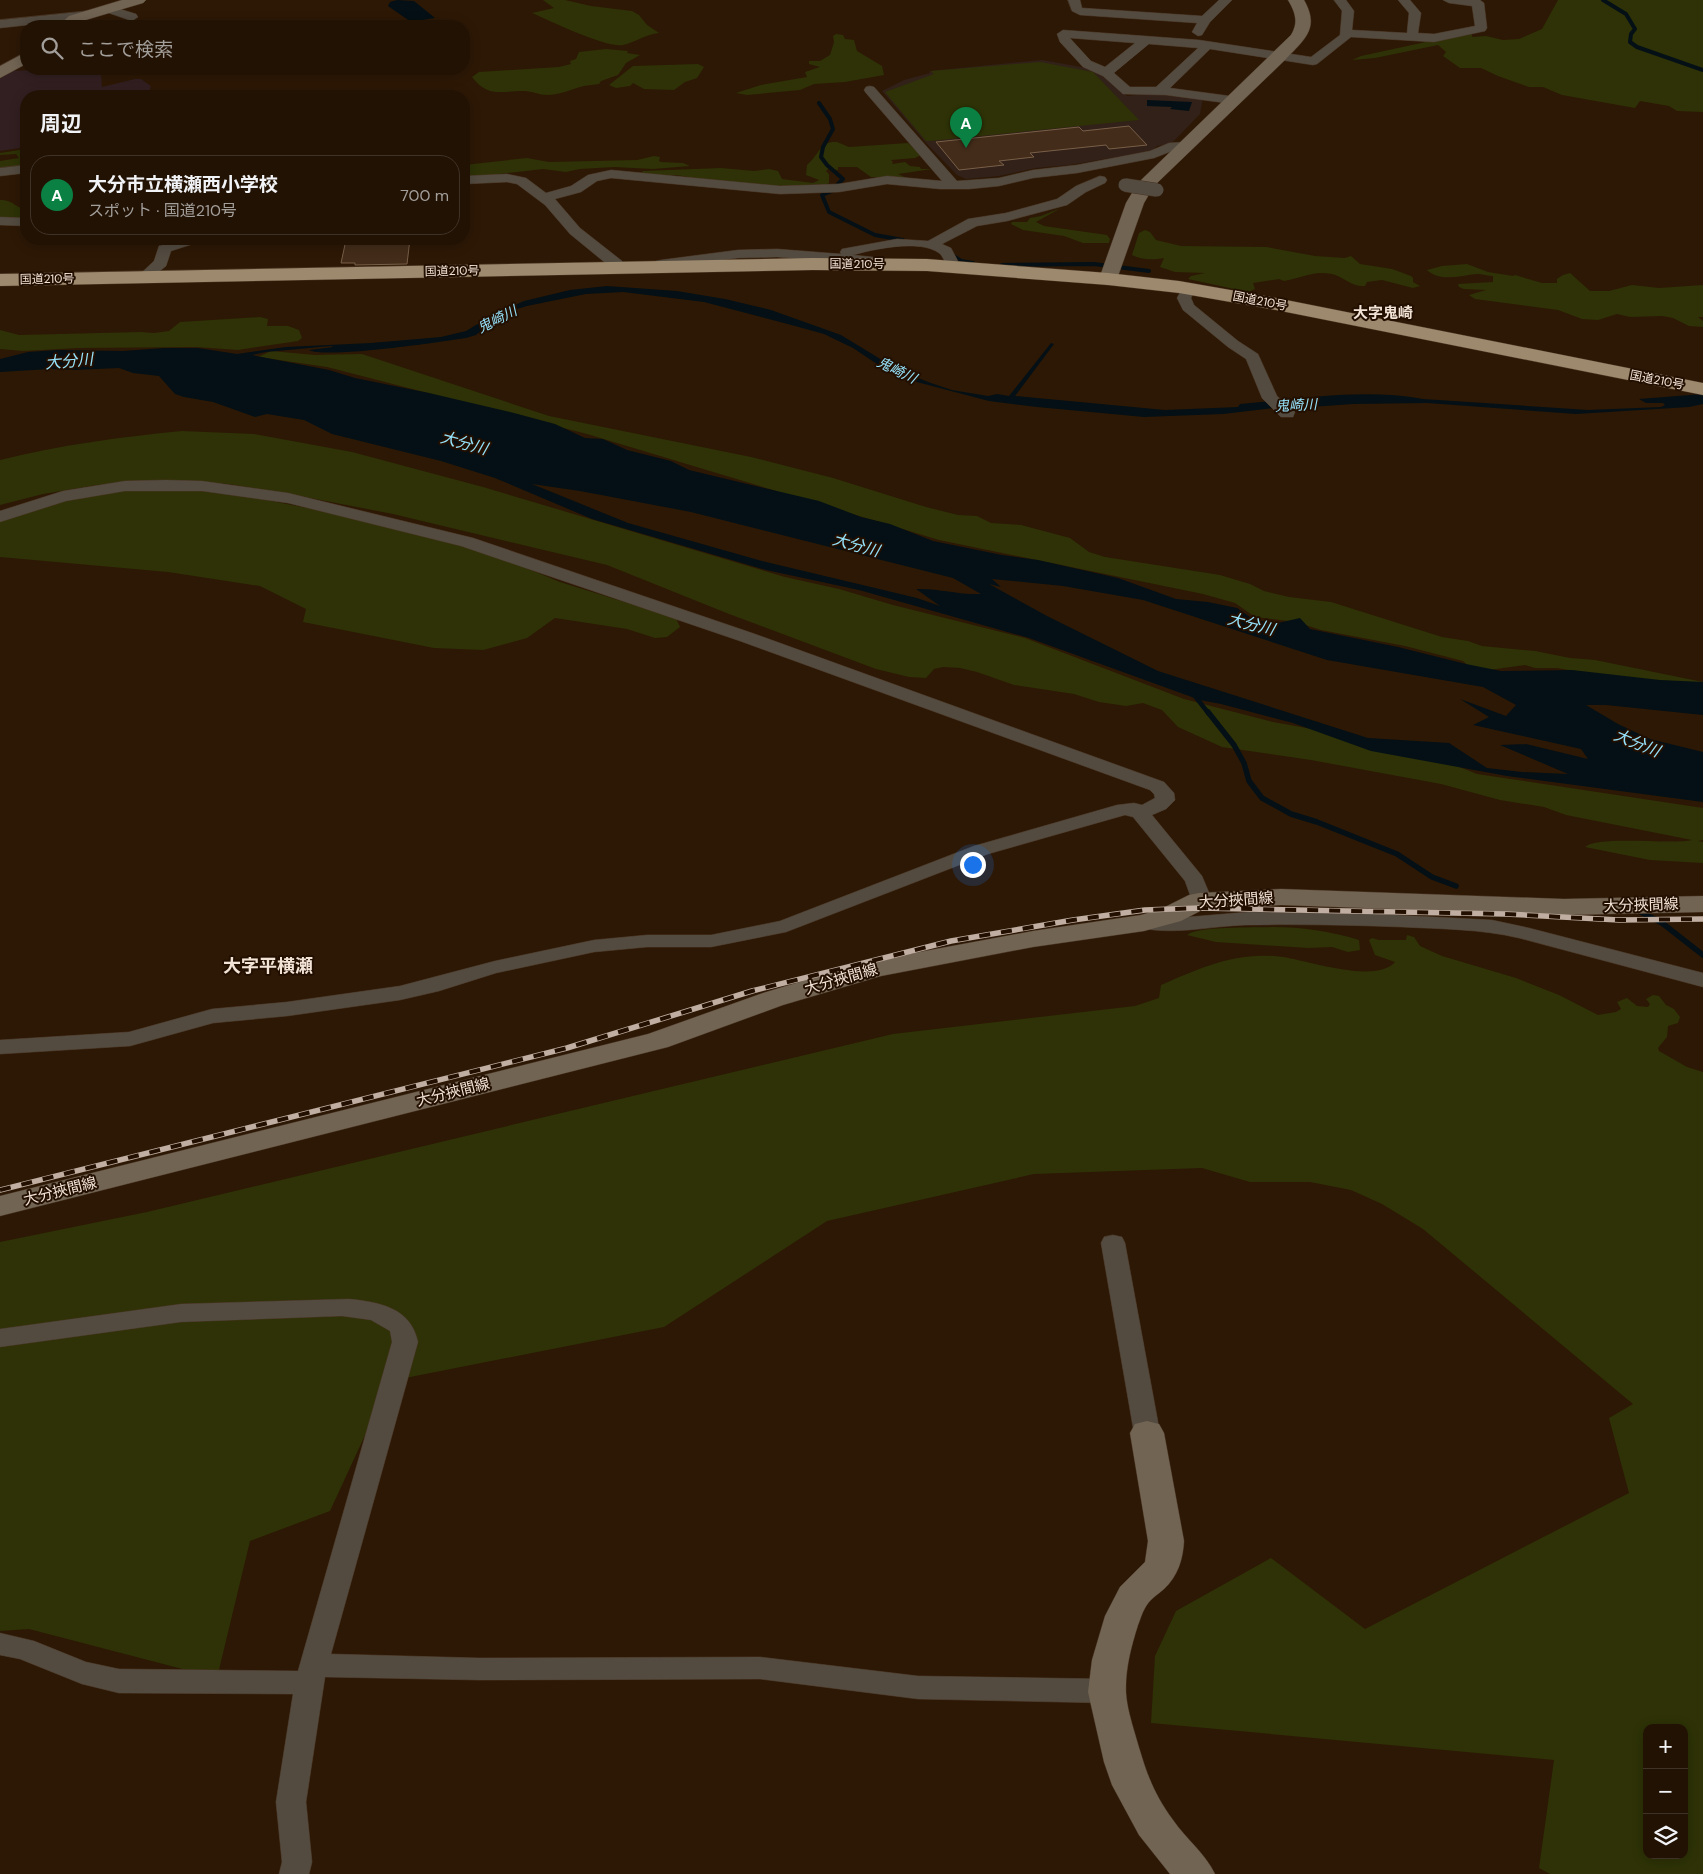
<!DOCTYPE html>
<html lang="ja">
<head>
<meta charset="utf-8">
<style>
  :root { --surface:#221204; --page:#2a1b0e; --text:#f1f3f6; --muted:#a29e9a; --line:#3f3226; --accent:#0b8043 }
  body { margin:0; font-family:"DM Sans","Noto Sans JP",sans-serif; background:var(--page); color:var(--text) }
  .controls { position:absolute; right:15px; bottom:15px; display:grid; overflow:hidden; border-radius:10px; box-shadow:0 2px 12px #0003 }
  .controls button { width:45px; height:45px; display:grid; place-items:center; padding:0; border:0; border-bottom:1px solid var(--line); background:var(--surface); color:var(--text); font:25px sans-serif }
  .you { position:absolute; left:972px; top:864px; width:18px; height:18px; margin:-12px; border:4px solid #fff; border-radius:50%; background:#1a73e8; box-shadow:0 0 0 8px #1a73e833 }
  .badge { display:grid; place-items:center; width:32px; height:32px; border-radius:50%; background:var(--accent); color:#fff; font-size:16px; font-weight:700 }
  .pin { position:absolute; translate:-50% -41px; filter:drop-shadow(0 1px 2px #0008) }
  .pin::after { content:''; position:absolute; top:26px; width:18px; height:15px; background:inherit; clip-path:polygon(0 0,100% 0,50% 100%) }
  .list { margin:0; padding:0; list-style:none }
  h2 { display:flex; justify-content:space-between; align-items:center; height:65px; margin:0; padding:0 20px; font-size:21px }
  h2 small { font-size:16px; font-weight:400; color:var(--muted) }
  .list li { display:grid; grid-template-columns:32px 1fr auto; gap:15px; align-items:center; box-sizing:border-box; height:80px; margin:0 10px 10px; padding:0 10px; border:1px solid var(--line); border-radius:20px }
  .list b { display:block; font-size:19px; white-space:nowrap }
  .list p { margin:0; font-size:16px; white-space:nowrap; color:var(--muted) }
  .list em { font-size:16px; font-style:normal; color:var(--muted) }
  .icon { flex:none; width:28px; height:28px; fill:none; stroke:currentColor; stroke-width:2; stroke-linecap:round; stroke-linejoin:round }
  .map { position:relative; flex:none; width:1703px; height:1874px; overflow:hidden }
  .search { position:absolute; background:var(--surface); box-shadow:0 2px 12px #0003; left:20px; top:20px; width:450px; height:55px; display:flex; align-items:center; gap:12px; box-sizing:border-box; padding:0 18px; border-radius:20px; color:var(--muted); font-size:19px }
  .panel { position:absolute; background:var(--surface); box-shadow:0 2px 12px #0003; left:20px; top:90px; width:450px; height:155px; border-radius:20px }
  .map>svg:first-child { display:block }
  .industrial { fill:#321f21 }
  .education { fill:#322119 }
  .green { fill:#2e3206; fill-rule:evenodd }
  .water { fill:#041015; fill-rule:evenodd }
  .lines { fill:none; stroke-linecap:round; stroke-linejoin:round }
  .stream-far2 { stroke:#041015; stroke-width:4 }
  .stream-far1 { stroke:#041015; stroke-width:4.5 }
  .stream { stroke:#041015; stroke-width:5.5 }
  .building { fill:#432c19; stroke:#785f49 }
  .street-casing { stroke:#493422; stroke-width:1 }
  .secondary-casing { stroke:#493422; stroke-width:1 }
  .highway-casing { stroke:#493422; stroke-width:1 }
  .street { fill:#534b40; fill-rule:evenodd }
  .secondary { fill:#716453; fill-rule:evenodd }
  .highway { fill:#9d896e; fill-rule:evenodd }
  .rail-casing { stroke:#bfaea1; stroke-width:5.5 }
  .rail { stroke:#230f00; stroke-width:4; stroke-dasharray:11; stroke-linecap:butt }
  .street-bridge-casing { stroke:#493422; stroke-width:14; stroke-linecap:butt }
  .street-bridge { stroke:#534b40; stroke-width:13 }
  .labels { text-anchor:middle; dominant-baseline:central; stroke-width:4; stroke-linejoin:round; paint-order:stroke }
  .far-street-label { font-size:12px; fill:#f2e3d7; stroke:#230f00 }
  .far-water-label { font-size:14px; font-style:italic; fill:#95e2fb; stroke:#230f00 }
  .far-quarter-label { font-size:15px; font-weight:bold; fill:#f2e3d7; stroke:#230f00 }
  .street-label { font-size:15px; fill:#f2e3d7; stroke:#230f00 }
  .water-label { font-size:16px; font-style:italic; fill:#95e2fb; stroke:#230f00 }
  .quarter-label { font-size:18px; font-weight:bold; fill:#f2e3d7; stroke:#230f00 }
</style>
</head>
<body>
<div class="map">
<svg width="1703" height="1874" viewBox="0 0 1703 1874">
  <rect width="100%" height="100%" fill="#2d1805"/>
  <path class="industrial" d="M62,69H112L101,74L102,87L135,79H141L151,86L148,96H26V147L0,151V77L9,71Z"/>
  <path class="education" d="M1042,60L1098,70L1105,74L1127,96L1152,93L1203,98L1200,114L1171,144L1157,146L1152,151L1069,165L1036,168L999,176L966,179L957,175L928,145L882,91L904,80L930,73V71Z"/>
  <g class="green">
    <path d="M543,0H565L591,6L632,11L639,15L647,25L659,33C646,34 636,42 623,45C606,48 550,21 532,13L554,8Z"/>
    <path d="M1558,0H1703V112L1677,111L1669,106L1640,101L1635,108L1562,95L1543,87H1529L1498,76L1481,68H1460L1443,56L1446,52L1438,45L1375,58L1352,60L1361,56L1472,32V37L1486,36L1503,40L1519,39L1542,29Z"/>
    <path d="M836,34L843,35L845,39L854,40L857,51L882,66L884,75L845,82L814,84L800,90L747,95L736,93L761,85L807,77L805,72L820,67L809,64V61H820L830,55L834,42L833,36Z"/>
    <path d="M606,49L628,51L627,53L640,55L626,63L618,75L601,81L599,84C594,85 589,85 584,86C571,89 560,95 547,95C539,95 532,91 524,91C501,91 488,98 472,77L479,72L559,67L571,64L570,61L576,59L579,52Z"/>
    <path d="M1040,62L1093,72L1139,120L930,141H926L885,92L934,74L931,71Z"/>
    <path d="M698,64L704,67L697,78L685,82L674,90L644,89L633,83L630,86L616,88L609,85L633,66Z"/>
    <path d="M832,142H837L849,147L908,143L921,155L915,158L891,160L893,162L892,164L905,162L910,166L920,167L921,169H932L898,174L907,178L871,177L857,167H838V170L828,169L826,171L829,174V183L827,184L772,187L696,180C679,172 659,177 641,174L643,171L721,168L754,171L769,169L778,171L782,179L813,183L819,180L806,175L807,165L812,160L824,144Z"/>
    <path d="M26,149V166L0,168V161L19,158L16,154L0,155V153Z"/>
    <path d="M654,156L660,157L659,161L661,162L683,163L690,166L653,169L614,167L580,169L566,172L543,169L464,178V165L527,158L549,162L637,160Z"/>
    <path d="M0,200C14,200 15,208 26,209V224L0,225Z"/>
    <path d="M1061,208L1036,222L1044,226L1107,235L1110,239L1109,243H1083L1064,236L1023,230L1011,224L1012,222H1027L1030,218L1041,216Z"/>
    <path d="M1145,230L1150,232L1156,240L1181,246L1266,247L1315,256L1345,258L1351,256L1360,264L1392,269L1411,276L1413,278V282L1420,286L1413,288L1382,280L1367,282L1365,286C1351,287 1344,277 1332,274C1314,270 1301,278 1284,281L1279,279L1253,283L1255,289L1248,292L1188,279L1191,276L1205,273L1175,272L1160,267L1164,258C1152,260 1142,260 1132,255L1139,233Z"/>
    <path d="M1467,264L1488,272L1513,276L1515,275L1542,283H1557V279L1563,275L1570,273L1590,291H1609L1632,285L1659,288L1703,285V317H1698L1703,321V327L1689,326L1673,318L1662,316L1630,317L1617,314L1598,320L1582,319L1558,310L1475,299L1469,295L1486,290L1464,289L1459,287L1458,284L1493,282V276C1488,276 1482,274 1477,274C1461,275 1441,283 1427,270L1442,266Z"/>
    <path d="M260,317L268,319L267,326H288L299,330L302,338L298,341L238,350L196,347L78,348L23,351L0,349V330L19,335L141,332L154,333L169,331L180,322Z"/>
    <path d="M271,351L315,355L362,354L549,416L751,457L833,478L926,507L958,515L977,516L991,523L1021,525L1070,538L1089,552L1105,557L1220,575L1250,584L1264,591L1289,597L1331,602L1442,637L1468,641L1482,646L1535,651L1570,658L1595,660L1703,682V689L1632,681L1557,668H1535L1525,665L1489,670L1470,667L1463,661L1405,646L1321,630L1296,622L1255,617L1235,603L1203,594L939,540L587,434L327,367L258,357Z"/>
    <path d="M182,431L254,434L352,452L483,487L785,577L839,589L893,605L1025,638L1184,699L1273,722L1334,733L1427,754L1477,774L1703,808V840L1698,841L1703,842V863L1650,860L1585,847C1599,835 1671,845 1692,840L1566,815L1544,807L1500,800L1441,784L1311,760L1222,747L1178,727L1162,710L1143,703L1126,706L1099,702L1074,694L1014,685L977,672L960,668L943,667L934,669L926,678L909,677L876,669L729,614L607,565L393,514L295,495L229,484L165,480L97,485L43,494L0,505V460C60,445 121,437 182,431Z"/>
    <path d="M181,489L242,495L317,510L483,550L560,582L676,618L680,627L667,637L655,638L627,629L555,618L527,638L483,650L434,648L303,622L306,609L260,586L168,572L0,557V522L38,506L117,490Z"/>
    <path d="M1273,927C1302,927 1330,931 1359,940L1360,950L1348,952L1332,947L1308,948L1216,942L1187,935C1198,926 1255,928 1273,927Z"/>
    <path d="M1407,935L1414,937L1420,946L1442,956L1516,978L1559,995L1598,1015L1616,1012L1621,1009L1617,1002L1627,998L1637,1006L1648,1007L1650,1004L1646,999L1653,995L1659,996L1666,1005L1674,1009L1680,1017L1678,1023L1668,1026L1667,1037L1658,1048L1659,1051L1687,1067L1703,1072V1874H1550L1539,1868L1554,1760L1151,1723L1155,1656L1176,1611L1271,1558L1365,1629L1629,1493L1609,1418L1633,1404L1423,1229L1382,1204L1351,1190L1310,1182H1250L1202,1168L1034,1174L827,1221L664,1327L390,1381L330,1511L250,1541L217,1678L29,1629L0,1631V1242L147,1212L893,1034L1135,1006L1159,998L1161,985C1203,967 1236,951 1283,957C1309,961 1376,984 1395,962L1375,955L1369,940L1372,938L1379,940H1406ZM1647,1728H1684V1855H1647Z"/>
  </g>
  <g class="water">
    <path d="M397,0L414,1L435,18L411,22L388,6L390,2Z"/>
    <path d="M1147,100L1192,102L1189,111L1170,109L1172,107L1147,106Z"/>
    <path d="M607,286L677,291L725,299L771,310L841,335L900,371L931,383L952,390L988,396L997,394L1009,396L1051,343L1054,344L1015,396L1165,410L1238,407L1240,404C1300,399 1364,388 1423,399L1588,410L1661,407L1665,405L1663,403H1646L1639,399L1703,394V404L1689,407L1576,414L1427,403L1353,404L1297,408L1292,406L1223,414L1144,417L1037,407L989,401L913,381L883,368L853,348L824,334L795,326L704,302L623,292L586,294L527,306L504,313L476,335L466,338C440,342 326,359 309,350L333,347L331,346L266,352L252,355L329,370L355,378L429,393L514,413L555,424L585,438L603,439L627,450L671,461L689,470L819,501L861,517L890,524L933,541L1002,555L1038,560L1118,578L1176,599L1208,602L1237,608L1254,620L1278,623L1300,618L1310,629L1398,647L1466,664L1501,671L1572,670L1660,680L1703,682V715L1606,705H1586L1618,724L1650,739L1703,752V802L1507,776L1371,751L1293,723L1221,704L1200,700L1029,638L859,590L766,570L592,519L495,478L441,461L332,434L304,420L267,414L255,417L213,402L184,397L175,394L159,376L133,373L119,368L74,370L50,369L0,372V359L28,352L58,350L123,351L164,348H198L237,354L286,347L371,343L441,337L466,331L491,316L524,301L570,290ZM532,484L580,491L691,512L953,578L981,594C959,595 938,588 916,589L940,606L917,598L762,561L628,523ZM992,579L1063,586L1143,600L1327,660L1483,687L1516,705L1506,716L1460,699L1489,717L1473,725L1581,749L1588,759L1526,744L1500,745L1568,774L1522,772L1487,768L1449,743L1368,738L1158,671L1047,616L989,584L1001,587Z"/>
  </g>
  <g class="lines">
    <g class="stream-far2">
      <path d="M1603,0L1626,14L1635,29L1631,34L1630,42L1637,47L1703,70"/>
      <path d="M819,103L830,119L833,129L823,147L821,157L827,165L843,179L836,186L835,190L822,195L829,212L875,235L903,240"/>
      <path d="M952,255L961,261L973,263"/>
      <path d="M1002,265L1094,264L1149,271"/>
    </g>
    <path class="stream-far1" d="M1195,696L1209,714"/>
    <g class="stream">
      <path d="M1208,712L1234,745L1244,763L1249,781L1262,798L1291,814L1317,822L1397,854L1432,877L1456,886"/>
      <path d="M1637,910L1662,923L1703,955"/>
    </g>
  </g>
  <g class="building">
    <path d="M1129,126L1147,145L1109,149L1106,145L1030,153L1034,157L999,161L1004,165L959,170L936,142L1079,127L1083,131Z"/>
    <path d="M410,239L407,264L355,265V263H341L346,240Z"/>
  </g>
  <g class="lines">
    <defs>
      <g id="street">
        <path d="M1068,0H1080L1082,8L1202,16L1219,0H1232L1210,22L1202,35L1198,36L1192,32L1197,23L1080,15L1072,11Z"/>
        <path d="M1334,0H1346L1354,11L1352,30L1407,33L1409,13L1398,0H1410L1421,13L1418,33L1434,34L1475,26L1472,6L1449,3L1443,0H1480L1484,3L1487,28L1485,31L1434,42L1351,37L1317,64L1313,65L1210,49L1170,88L1237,97L1239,100L1233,104L1166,95L1123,94L1103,76L1083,67L1060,42L1057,34L1063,30L1199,40L1311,57L1340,35L1342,11ZM1070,38L1135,43L1105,67L1091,61ZM1149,44L1198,48L1156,87H1130L1114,73Z"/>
        <path d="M107,5L136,14L138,17L132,21L103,11L101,9Z"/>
        <path d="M88,11L94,15L92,18L0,28V20Z"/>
        <path d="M870,86L874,87L957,181L999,178L1033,170L1077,165L1150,151L1169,143L1185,142L1192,146L1190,149L1172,151L1154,158L1077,173L1033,178L999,186L969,189H940L887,184L839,192L780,194L611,178L597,181L581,192L555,199L580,228L622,261L626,267L624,270H614L570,234L545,205L517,184L507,182L464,184V176L507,174L526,178L546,193L571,186L588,175L611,170L780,186L839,184L887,176L942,181L866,93L864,90L866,87Z"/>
        <path d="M26,165V173L0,176V168Z"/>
        <path d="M1100,176L1105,177L1107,180L1105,183L1086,192L1067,205L1007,221L977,226L942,244L951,248L961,267L959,270H949C946,265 943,256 939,253C920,239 874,249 853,255L882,258L884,261L882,264L877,265L777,257L738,258L661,268L656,267L654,264L656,261L661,260L738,250L777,249L841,254L840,252L842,249L897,239L928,241L968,219L1006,213L1057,199L1076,186Z"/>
        <path d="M0,217L26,218V226L0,225Z"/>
        <path d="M181,239H201L199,242L171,251L166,266L149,280H139L137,277L154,261L159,246Z"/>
        <path d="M1189,284L1194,285L1196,288L1191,298L1194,305L1238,341L1258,354L1277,396L1295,412L1293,417H1281L1262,398L1246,359L1228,347L1183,310L1177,298L1184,285Z"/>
        <path d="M166,480L202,481L288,493L473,538L752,633L1164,782L1174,793L1175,800L1166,809L1152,815L1202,876L1210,895L1201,907L1194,909L1187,907L1184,903L1190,895L1185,881L1133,817L1125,815L988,854L786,932L711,947H647L594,952L496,973L439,991L400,1000L287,1016L213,1023L130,1046L0,1054V1040L129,1032L212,1009L287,1002L400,986L495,961L594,940L647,935H711L780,921L974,846L1117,805L1134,803L1142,805L1155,798L1154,794L1150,790L740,641L461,546L288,503L202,491H125L66,501L0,522V511L63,491L125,481Z"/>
        <path d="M1248,912L1377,914L1492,920L1529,928L1703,973V987L1519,938C1481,929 1441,929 1402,927C1350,925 1298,924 1246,925C1210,926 1172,936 1137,927L1133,923L1137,919L1144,917L1176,918Z"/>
        <path d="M1113,1235L1122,1237L1125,1243L1160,1433L1156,1440L1147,1443L1138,1440L1134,1433L1101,1243L1104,1237Z"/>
        <path d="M349,1299C380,1302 411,1308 418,1342L331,1654L479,1658L760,1657L918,1676L1107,1679L1117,1683L1121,1691L1117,1699L1107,1703L918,1699L760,1679L479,1680L325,1677L306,1802L312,1862L309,1874H279L282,1862L276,1802L293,1694L119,1693L82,1684L20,1659L0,1655V1633L34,1641L86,1662L119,1669L298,1671L392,1342L390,1331L371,1320L342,1316L181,1322L0,1347V1329L181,1304Z"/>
      </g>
      <g id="secondary">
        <path d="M122,0H146L143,3L79,22L75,26H58L69,16Z"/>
        <path d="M1288,0H1304C1320,28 1305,39 1286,59L1154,186L1144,203L1117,279L1115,283L1108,285L1101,283L1099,279L1126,203L1138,183L1291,35C1299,22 1295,12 1288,0Z"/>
        <path d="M26,52V64L0,78V66Z"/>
        <path d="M1281,889L1564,899L1703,896V912L1564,915L1281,905L1204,909L1181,921L1144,931L1033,947L881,976L783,1005L668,1047L0,1216V1196L648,1034L763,993L866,962L1033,931L1141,915L1161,909L1189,895L1199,893Z"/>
        <path d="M1147,1421L1159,1424L1164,1433L1184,1541C1183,1559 1178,1576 1164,1589C1157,1595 1149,1600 1145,1608C1142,1613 1140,1620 1138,1625C1131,1647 1125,1670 1126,1693C1127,1707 1131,1720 1135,1734C1145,1768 1151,1790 1173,1820C1186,1839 1205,1853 1215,1874H1170L1139,1835L1112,1785L1104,1762L1088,1692L1092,1660L1105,1616L1120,1587L1145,1562L1148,1541L1130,1433L1135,1424Z"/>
      </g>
      <path id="highway" d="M813,258L927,259L1108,273L1179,281L1276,298L1703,383V395L1276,310L1179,293L1108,285L927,271L813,270L0,286V274Z"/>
    </defs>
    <use href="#street" class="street-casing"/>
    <use href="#secondary" class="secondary-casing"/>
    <use href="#highway" class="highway-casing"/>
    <use href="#street" class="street"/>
    <use href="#secondary" class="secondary"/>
    <use href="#highway" class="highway"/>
    <defs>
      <path id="rail" d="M0,1190L567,1048L752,991L951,941L1073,920L1145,910L1200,908L1505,914L1619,920L1703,919"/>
    </defs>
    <use href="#rail" class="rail-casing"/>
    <use href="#rail" class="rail"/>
    <defs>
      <path id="street-bridge" d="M1125,185L1157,190"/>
    </defs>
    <use href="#street-bridge" class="street-bridge-casing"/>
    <use href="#street-bridge" class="street-bridge"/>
  </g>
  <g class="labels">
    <g class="far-street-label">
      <text x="857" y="264">国道210号</text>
      <text transform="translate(452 271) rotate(-1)">国道210号</text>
      <text transform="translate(47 279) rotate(-1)">国道210号</text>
      <text transform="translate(1260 301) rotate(11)">国道210号</text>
      <text transform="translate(1657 380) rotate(11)">国道210号</text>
    </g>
    <g class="far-water-label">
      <text transform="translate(497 319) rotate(-27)">鬼崎川</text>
      <text transform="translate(897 370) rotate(26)">鬼崎川</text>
      <text transform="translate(1296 405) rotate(-3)">鬼崎川</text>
    </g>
    <g class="far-quarter-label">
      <text x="1383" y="313">大字鬼崎</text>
    </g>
    <g class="street-label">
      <text transform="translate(1236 900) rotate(-4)">大分挾間線</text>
      <text transform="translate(1641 905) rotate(-2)">大分挾間線</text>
      <text transform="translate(841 979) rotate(-16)">大分挾間線</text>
      <text transform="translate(453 1092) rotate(-14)">大分挾間線</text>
      <text transform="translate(60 1191) rotate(-14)">大分挾間線</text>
    </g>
    <g class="water-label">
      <text transform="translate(69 361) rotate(-5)">大分川</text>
      <text transform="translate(464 443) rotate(15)">大分川</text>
      <text transform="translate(856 545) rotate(15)">大分川</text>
      <text transform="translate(1251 624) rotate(14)">大分川</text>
      <text transform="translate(1637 743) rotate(22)">大分川</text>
    </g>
    <g class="quarter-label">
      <text x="268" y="966">大字平横瀬</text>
    </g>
  </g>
</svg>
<div class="controls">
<button>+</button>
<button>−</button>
<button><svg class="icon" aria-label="layers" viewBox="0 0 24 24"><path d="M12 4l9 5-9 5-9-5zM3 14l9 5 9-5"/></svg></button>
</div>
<div class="you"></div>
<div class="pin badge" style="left:966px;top:148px">A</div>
<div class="search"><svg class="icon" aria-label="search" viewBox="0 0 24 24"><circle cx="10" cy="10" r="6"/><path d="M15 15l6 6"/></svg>ここで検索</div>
<section class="panel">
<h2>周辺<small></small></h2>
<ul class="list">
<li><span class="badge">A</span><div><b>大分市立横瀬西小学校</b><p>スポット · 国道210号</p></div><em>700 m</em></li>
</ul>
</section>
</div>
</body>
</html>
